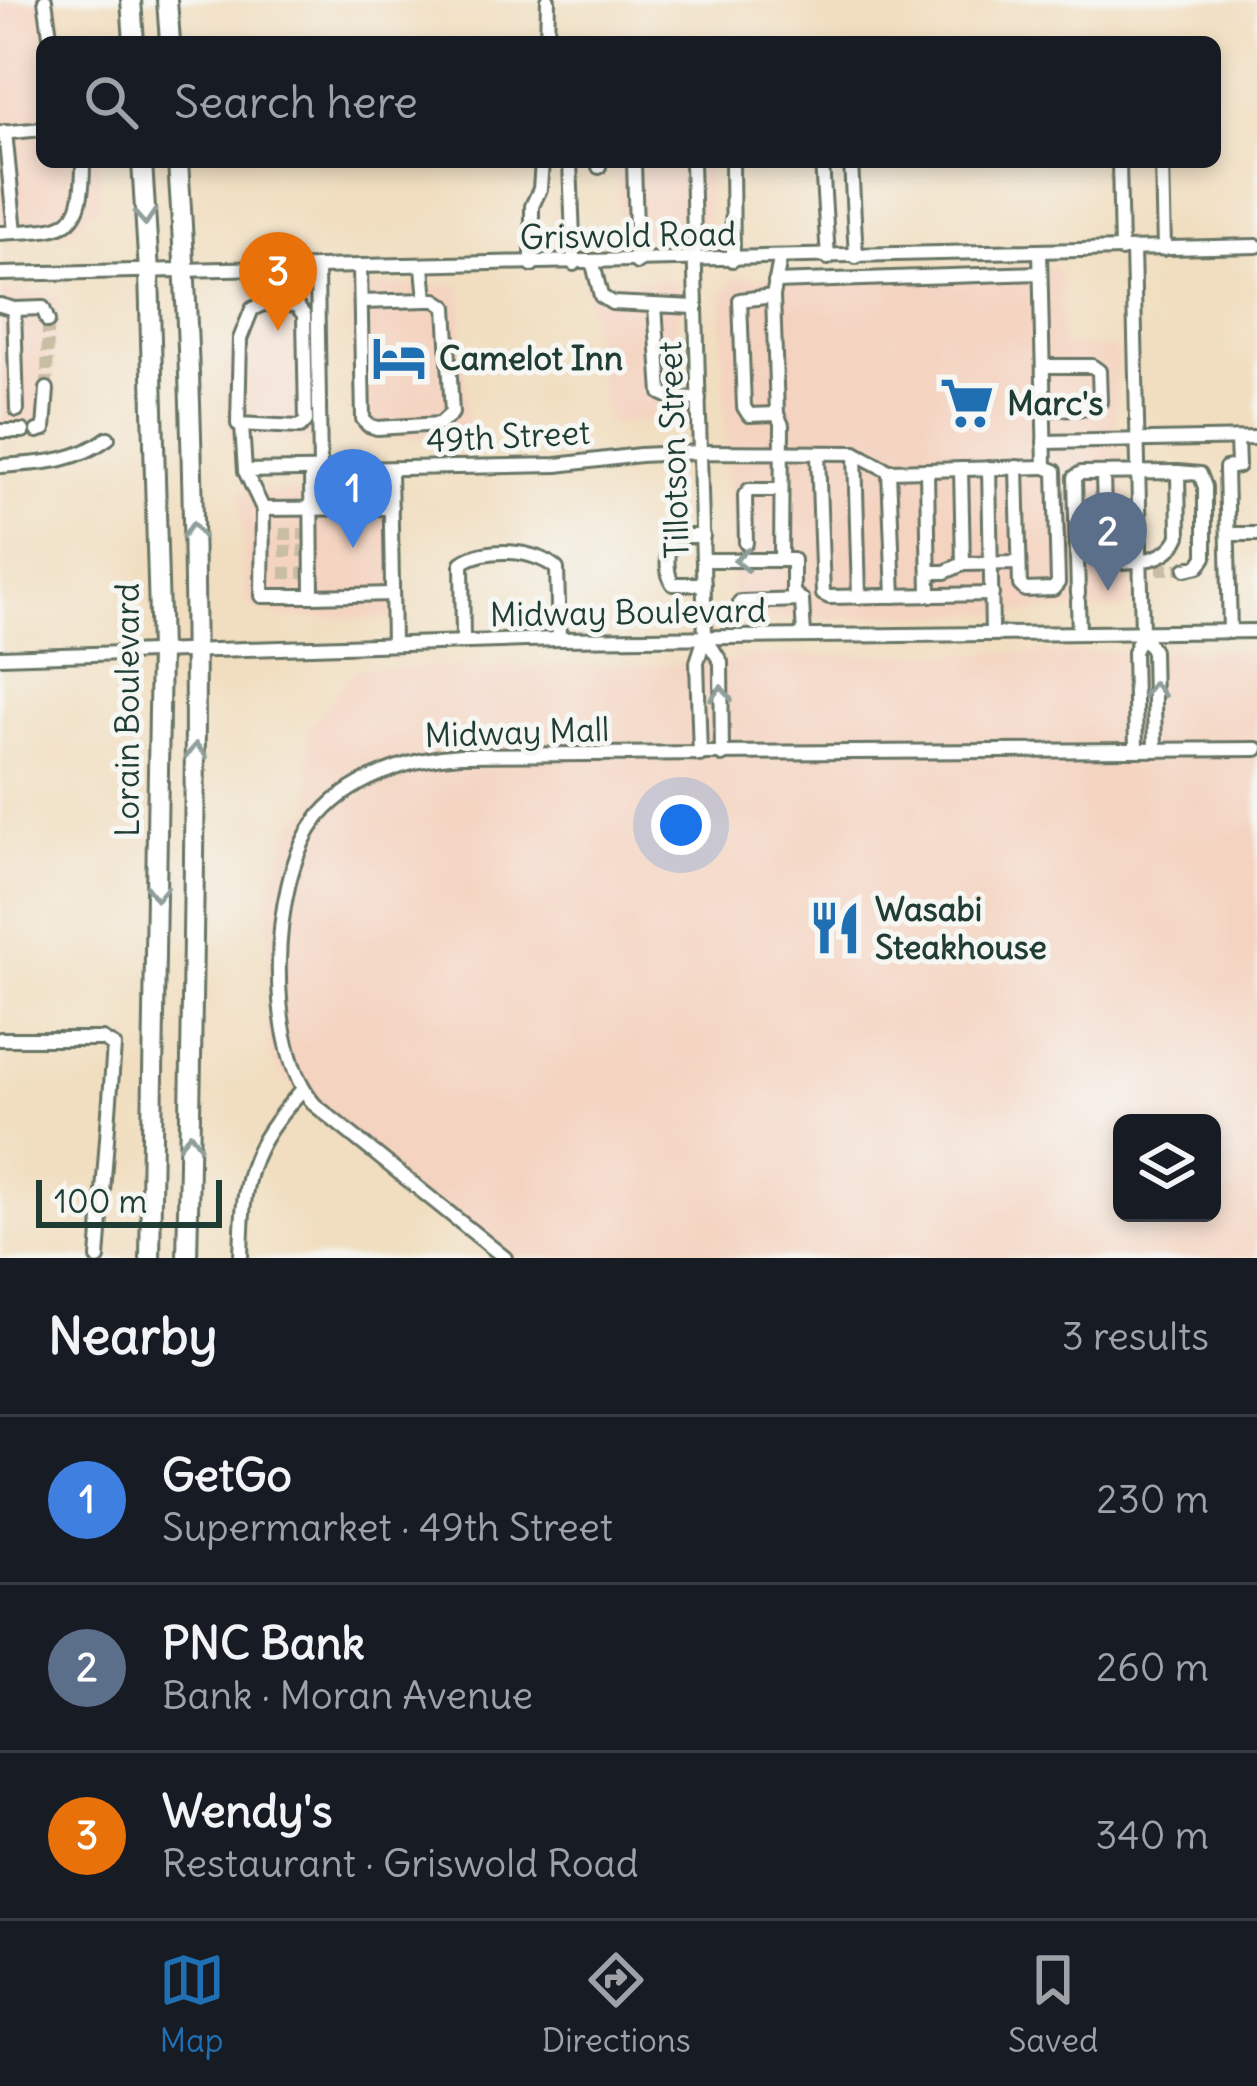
<!DOCTYPE html>
<html lang="en">
<head>
<meta charset="utf-8">
<style>
  :root { --surface:#171b24; --page:#242831; --text:#f1f3f6; --muted:#9ea1a6; --line:#363941; --accent:#1f6fb2 }
  body { margin:0; font-family:Delius,sans-serif; background:var(--page); color:var(--text) }
  .controls { position:absolute; right:36px; bottom:36px; display:grid; overflow:hidden; border-radius:18px; box-shadow:0 6px 18px #0003 }
  .controls button { width:108px; height:108px; display:grid; place-items:center; padding:0; border:0; border-bottom:3px solid var(--line); background:var(--surface); color:var(--text); font:60px sans-serif }
  .scale { position:absolute; left:36px; bottom:30px; width:186px; box-sizing:border-box; padding-left:12px; border:6px solid #1f3d34; border-top:0; font-size:33px; line-height:42px; white-space:nowrap; color:#1f3d34; -webkit-text-stroke:9px #f6f6f2; paint-order:stroke }
  .you { position:absolute; left:681px; top:825px; width:42px; height:42px; margin:-30px; border:9px solid #fff; border-radius:50%; background:#1a73e8; box-shadow:0 0 0 18px #1a73e833 }
  .badge { display:grid; place-items:center; width:78px; height:78px; border-radius:50%; background:var(--accent); color:#fff; font-size:39px; font-weight:700 }
  .pin { position:absolute; translate:-50% -99px; filter:drop-shadow(0 3px 6px #0008) }
  .pin::after { content:''; position:absolute; top:63px; width:42px; height:36px; background:inherit; clip-path:polygon(0 0,100% 0,50% 100%) }
  .list { margin:0; padding:0; list-style:none }
  h2 { display:flex; justify-content:space-between; align-items:center; height:156px; margin:0; padding:0 48px; font-size:51px }
  h2 small { font-size:39px; font-weight:400; color:var(--muted) }
  .list li { display:grid; grid-template-columns:78px 1fr auto; gap:36px; align-items:center; box-sizing:border-box; height:168px; padding:0 48px; border-top:3px solid var(--line) }
  .list b { display:block; font-size:45px; white-space:nowrap }
  .list p { margin:0; font-size:39px; white-space:nowrap; color:var(--muted) }
  .list em { font-size:39px; font-style:normal; color:var(--muted) }
  .icon { flex:none; width:66px; height:66px; fill:none; stroke:currentColor; stroke-width:2; stroke-linecap:round; stroke-linejoin:round }
  .map { position:relative; flex:none; width:1257px; height:1258px; overflow:hidden }
  .search { position:absolute; background:var(--surface); box-shadow:0 6px 18px #0003; left:36px; right:36px; top:36px; height:132px; display:flex; align-items:center; gap:30px; box-sizing:border-box; padding:0 42px; border-radius:18px; color:var(--muted); font-size:45px }
  .sheet { height:660px; background:var(--surface) }
  nav { display:flex; justify-content:space-around; align-items:center; box-sizing:border-box; height:168px; border-top:3px solid var(--line); background:var(--surface); font-size:33px; color:var(--muted) }
  nav a { display:grid; justify-items:center; gap:6px }
  nav .on { color:var(--accent) }
  .map>svg:first-child { display:block }
  .built { fill:#f4d3c0; fill-rule:evenodd }
  .lines { fill:none; stroke-linecap:round; stroke-linejoin:round }
  .minor-tunnel { stroke:#c7bea4; stroke-width:12; stroke-dasharray:12 6; stroke-linecap:butt }
  .minor-casing { stroke:#687565; stroke-width:18 }
  .highway-casing { stroke:#687565; stroke-width:24 }
  .minor { stroke:#fff; stroke-width:12 }
  .highway { stroke:#fff; stroke-width:18 }
  .oneway { stroke:#8f9e9a }
  .labels { text-anchor:middle; dominant-baseline:central; stroke-width:10; stroke-linejoin:round; paint-order:stroke }
  .street-label { font-size:33px; fill:#1f3d34; stroke:#f6f6f2 }
  .poi-label { font-size:33px; font-weight:bold; fill:#1f3d34; stroke:#f6f6f2; text-anchor:start }
</style>
</head>
<body>
<div class="map">
<svg width="1257" height="1258" viewBox="0 0 1257 1258">
  <rect width="100%" height="100%" fill="#f6f6f2"/>
  <filter id="ink" filterUnits="userSpaceOnUse"><feTurbulence type="fractalNoise" baseFrequency=".00833" numOctaves="2"/><feDisplacementMap in="SourceGraphic" scale="24" xChannelSelector="R" yChannelSelector="G"/><feConvolveMatrix kernelMatrix="1 2 1 2 8 2 1 2 1" color-interpolation-filters="sRGB"/></filter>
  <filter id="wash" filterUnits="userSpaceOnUse"><feTurbulence type="fractalNoise" baseFrequency=".004" numOctaves="4" result="noise"/><feDisplacementMap in="SourceGraphic" scale="48" xChannelSelector="R" yChannelSelector="G"/><feGaussianBlur stdDeviation="2.7" result="paint"/><feColorMatrix in="noise" values="0 0 0 0 0 0 0 0 0 0 0 0 0 0 0 0 0 1.4 0 .05"/><feComposite in="paint" operator="in"/></filter>
  <g filter="url(#wash)">
    <rect width="100%" height="100%" fill="#f1dec0"/>
    <g class="built">
      <path d="M0,0L61,3L67,42H42V162H100V206L72,230L0,235Z"/>
      <path d="M617,162H708V221L698,231L619,232Z"/>
      <path d="M1056,267L1061,279L1062,345L1116,349L1115,451H1124L1131,605L1122,610L754,620L738,615L732,596L721,298L732,278Z"/>
      <path d="M670,279L679,284V420L607,424L584,284Z"/>
      <path d="M461,285L468,423L448,441L359,435L351,287Z"/>
      <path d="M0,290L61,294L48,436L0,437Z"/>
      <path d="M287,290L311,306L313,442L228,441L224,366L246,294Z"/>
      <path d="M239,491L401,493L403,617L288,618L247,606Z"/>
      <path d="M1257,650V1258H495L313,1113L268,1056V895L293,823L312,807L307,731L357,668L737,663L740,656ZM1122,1123H1212V1213H1122Z"/>
    </g>
  </g>
  <g filter="url(#ink)">
    <g class="lines">
      <g class="minor-tunnel">
        <path d="M47,389L48,321"/>
        <path d="M280,534H304"/>
        <path d="M280,551H304"/>
        <path d="M1157,569H1186"/>
        <path d="M280,573H304"/>
      </g>
      <defs>
        <g id="minor">
          <path d="M45,0L51,42"/>
          <path d="M547,42L548,0"/>
          <path d="M5,132L15,232"/>
          <path d="M1,133L42,129"/>
          <path d="M570,162L574,264"/>
          <path d="M634,162L637,263"/>
          <path d="M692,162L705,637L697,662L700,755"/>
          <path d="M732,162L733,260"/>
          <path d="M822,162L828,258"/>
          <path d="M851,162L856,257"/>
          <path d="M1119,162L1121,250"/>
          <path d="M1162,162L1164,249"/>
          <path d="M599,167V162"/>
          <path d="M0,233C65,229 83,235 83,162"/>
          <path d="M1133,249L1142,633L1134,652L1136,750"/>
          <path d="M780,259L773,296L777,414L782,425L781,560"/>
          <path d="M593,264L601,296L612,303L695,307"/>
          <path d="M532,265V206L540,189L542,162"/>
          <path d="M360,268L363,419L368,425L377,428L440,424L452,413L446,307L436,300H426L423,267"/>
          <path d="M317,269L320,470"/>
          <path d="M0,274L1257,246"/>
          <path d="M775,282L1040,273"/>
          <path d="M773,296L740,300L744,407L749,415L777,414"/>
          <path d="M361,302L426,300"/>
          <path d="M263,304L296,305L304,315L306,421L300,427L238,424L240,339L252,309Z"/>
          <path d="M276,304L277,269"/>
          <path d="M0,305L14,309L17,410"/>
          <path d="M655,306L661,393L672,398L699,399"/>
          <path d="M14,309L43,308L48,321"/>
          <path d="M1043,366H1092L1099,371L1100,402L1096,408L1044,409"/>
          <path d="M242,426L245,471L263,509"/>
          <path d="M0,431H23"/>
          <path d="M37,431L44,429L47,389"/>
          <path d="M1044,442L1257,438"/>
          <path d="M855,453L859,597"/>
          <path d="M818,454L823,594L829,597L992,594"/>
          <path d="M0,466C41,463 74,463 108,438"/>
          <path d="M1017,467L1020,585L1025,590L1053,589L1058,583L1055,471L1045,467L1040,252"/>
          <path d="M989,468L992,633"/>
          <path d="M390,469L393,643"/>
          <path d="M961,469L963,564"/>
          <path d="M311,470L312,596L392,594"/>
          <path d="M927,470L929,595"/>
          <path d="M245,471L557,465L640,455L701,452L855,453L889,471L1045,467"/>
          <path d="M889,471L894,596"/>
          <path d="M1178,472L1200,474L1205,487V557L1199,566L1186,569"/>
          <path d="M1228,534H1257"/>
          <path d="M703,536H673L668,540C668,554 665,573 673,584H704"/>
          <path d="M746,543L745,495L749,490H781"/>
          <path d="M703,560H793V593L802,600L804,636"/>
          <path d="M929,572H945L963,564L1019,563"/>
          <path d="M1078,594L1075,477L1081,473L1178,472L1179,536C1168,563 1134,562 1109,562L1105,558L1103,473"/>
          <path d="M312,596H262L263,509L391,508"/>
          <path d="M1078,601L1079,633"/>
          <path d="M740,602L802,600"/>
          <path d="M1230,632L1226,468L1238,466L1237,439"/>
          <path d="M1142,633L1153,651L1155,750"/>
          <path d="M705,637L721,662L722,755"/>
          <path d="M463,642L462,563C485,546 536,549 557,569L559,639"/>
          <path d="M0,657L559,639L1257,631"/>
          <path d="M0,1039H102L114,1046L98,1258"/>
          <path d="M241,1258C243,1178 247,1151 302,1090"/>
          <path d="M505,1258L315,1105C264,1048 270,884 314,823C345,779 411,758 461,755L1257,749"/>
        </g>
        <g id="highway">
          <path d="M131,0L134,42"/>
          <path d="M167,0L170,42"/>
          <path d="M142,162L149,272L160,650L150,1258"/>
          <path d="M178,162C203,527 195,893 187,1258"/>
        </g>
      </defs>
      <use href="#minor" class="minor-casing"/>
      <use href="#highway" class="highway-casing"/>
      <use href="#minor" class="minor"/>
      <use href="#highway" class="highway"/>
    </g>
    <defs><path id="oneway-chevron" d="M-2-3.5L2.5 0L-2 3.5" fill="none" stroke-width="1.6" stroke-linecap="round" stroke-linejoin="round" transform="scale(3)"/></defs>
    <g class="oneway">
      <use href="#oneway-chevron" transform="translate(145 217) rotate(86)"/>
      <use href="#oneway-chevron" transform="translate(193 531) rotate(-91)"/>
      <use href="#oneway-chevron" transform="translate(742 560) rotate(-180)"/>
      <use href="#oneway-chevron" transform="translate(1154 690) rotate(-91)"/>
      <use href="#oneway-chevron" transform="translate(721 694) rotate(-91)"/>
      <use href="#oneway-chevron" transform="translate(196 751) rotate(-90)"/>
      <use href="#oneway-chevron" transform="translate(157 893) rotate(91)"/>
      <use href="#oneway-chevron" transform="translate(190 1141) rotate(-88)"/>
    </g>
  </g>
  <defs>
    <symbol id="hotel-bare" viewBox="-9 -9 18 18"><path d="M-6-4.5h1.5V1H6V5H4.5V3h-9V5H-6ZM-4 0a1.8 1.8 0 1 1 3.6 0ZM.5 0V-2.5h3Q6-2.5 6 0Z" fill="#1f6fb2" stroke="#f6f6f2" stroke-width="2.5" paint-order="stroke"/></symbol>
    <symbol id="supermarket-bare" viewBox="-9 -9 18 18"><path d="M-6-5.5h2.5l.6 2H6L4.5 2H-2.5L-4.4-4H-6ZM-1.5 3.2a1.3 1.3 0 1 0 .1 0ZM3 3.2a1.3 1.3 0 1 0 .1 0Z" fill="#1f6fb2" stroke="#f6f6f2" stroke-width="2.5" paint-order="stroke"/></symbol>
    <symbol id="restaurant-bare" viewBox="-9 -9 18 18"><path d="M-5-6h1v4h1v-4h1v4h1v-4h1v5L-1.5 .5V6h-2V.5L-5-1ZM5-6V6H3V1.5H1.5Q1.5-4 5-6Z" fill="#1f6fb2" stroke="#f6f6f2" stroke-width="2.5" paint-order="stroke"/></symbol>
  </defs>
  <g fill-rule="evenodd">
    <use href="#hotel-bare" x="361" y="320" width="76" height="76"/>
    <use href="#supermarket-bare" x="929" y="365" width="76" height="76"/>
    <use href="#restaurant-bare" x="797" y="890" width="76" height="76"/>
  </g>
  <g class="labels">
    <g class="street-label">
      <text transform="translate(628 235) rotate(-1)">Griswold Road</text>
      <text transform="translate(508 436) rotate(-3)">49th Street</text>
      <text transform="translate(673 450) rotate(-92)">Tillotson Street</text>
      <text transform="translate(628 612) rotate(-1)">Midway Boulevard</text>
      <text transform="translate(127 710) rotate(-90)">Lorain Boulevard</text>
      <text transform="translate(517 732) rotate(-2)">Midway Mall</text>
    </g>
    <g class="poi-label">
      <text x="439" y="358">Camelot Inn</text>
      <text x="1007" y="403">Marc's</text>
      <text x="875" y="909">Wasabi<tspan x="875" dy="38">Steakhouse</tspan></text>
    </g>
  </g>
</svg>
<div class="controls">
<button><svg class="icon" aria-label="layers" viewBox="0 0 24 24"><path d="M12 4l9 5-9 5-9-5zM3 14l9 5 9-5"/></svg></button>
</div>
<div class="scale">100 m</div>
<div class="you"></div>
<div class="pin badge" style="left:353px;top:548px;background:#3f7fe0">1</div>
<div class="pin badge" style="left:1108px;top:591px;background:#5c6f8a">2</div>
<div class="pin badge" style="left:278px;top:331px;background:#e8710a">3</div>
<div class="search"><svg class="icon" aria-label="search" viewBox="0 0 24 24"><circle cx="10" cy="10" r="6"/><path d="M15 15l6 6"/></svg>Search here</div>
</div>
<section class="sheet">
<h2>Nearby<small>3 results</small></h2>
<ul class="list">
<li><span class="badge" style="background:#3f7fe0">1</span><div><b>GetGo</b><p>Supermarket · 49th Street</p></div><em>230 m</em></li>
<li><span class="badge" style="background:#5c6f8a">2</span><div><b>PNC Bank</b><p>Bank · Moran Avenue</p></div><em>260 m</em></li>
<li><span class="badge" style="background:#e8710a">3</span><div><b>Wendy's</b><p>Restaurant · Griswold Road</p></div><em>340 m</em></li>
</ul>
</section>
<nav>
<a class="on"><svg class="icon" aria-label="map" viewBox="0 0 24 24"><path d="M3 6l6-2 6 2 6-2v14l-6 2-6-2-6 2zM9 4v14M15 6v14"/></svg>Map</a>
<a><svg class="icon" aria-label="directions" viewBox="0 0 24 24"><path d="M12 3l9 9-9 9-9-9zM9 14v-3h6M13 9l2 2-2 2"/></svg>Directions</a>
<a><svg class="icon" aria-label="saved" viewBox="0 0 24 24"><path d="M7 4h10v16l-5-4-5 4z"/></svg>Saved</a>
</nav>
</body>
</html>
